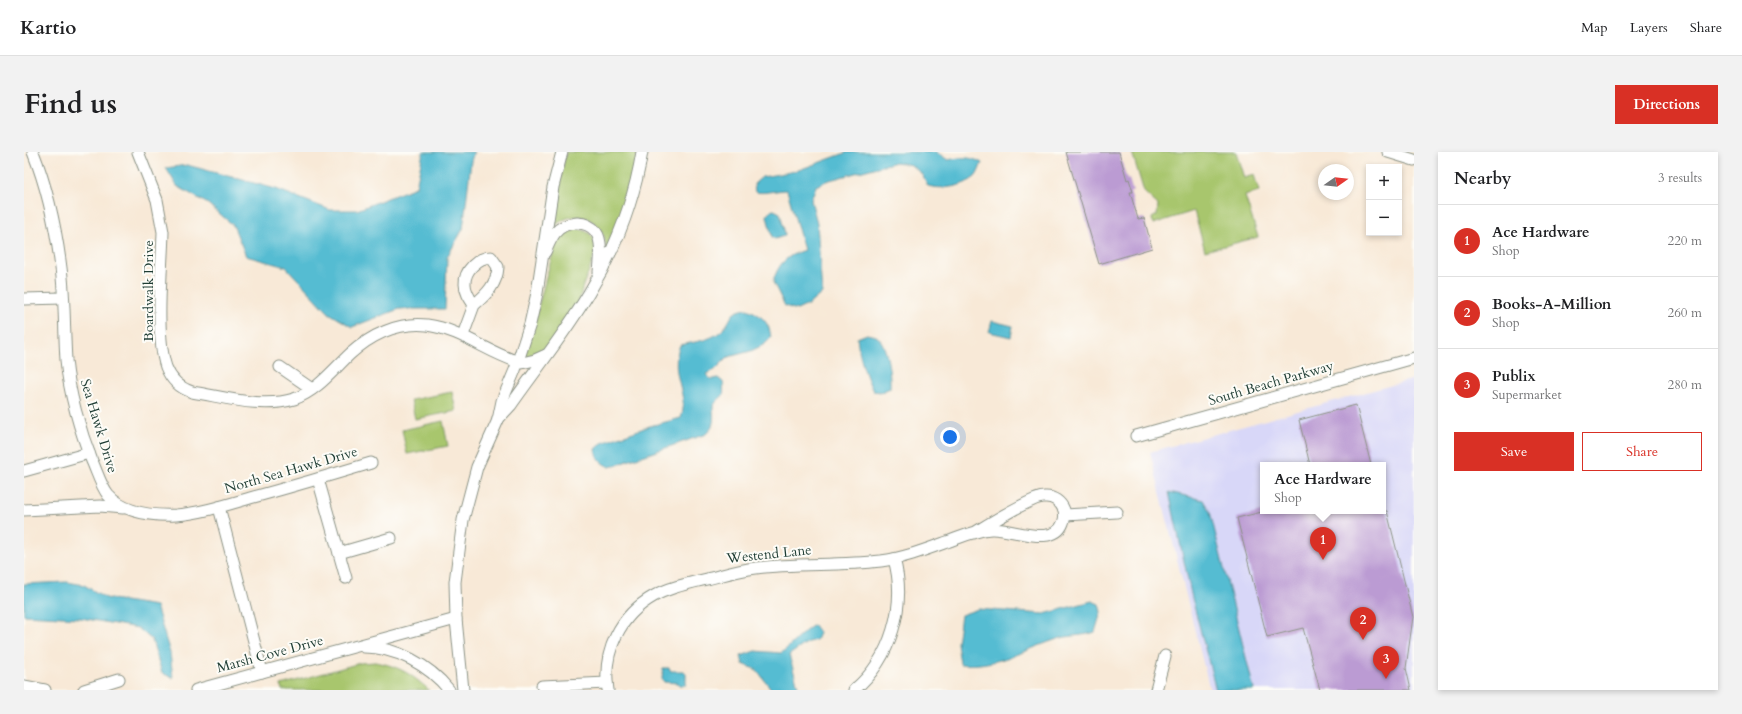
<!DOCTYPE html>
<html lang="en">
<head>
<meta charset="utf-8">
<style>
  :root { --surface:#fff; --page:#f2f2f2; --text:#202124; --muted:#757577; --line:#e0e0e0; --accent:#d93025 }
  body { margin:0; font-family:Cardo,serif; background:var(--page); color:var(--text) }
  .controls { position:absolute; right:12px; top:12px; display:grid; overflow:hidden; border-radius:0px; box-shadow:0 2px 6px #0003 }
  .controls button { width:36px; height:36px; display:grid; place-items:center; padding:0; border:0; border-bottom:1px solid var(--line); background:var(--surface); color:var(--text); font:20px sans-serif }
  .compass { position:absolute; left:1294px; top:12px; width:36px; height:36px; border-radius:50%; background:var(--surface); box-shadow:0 2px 6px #0003; rotate:76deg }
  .you { position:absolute; left:926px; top:285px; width:14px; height:14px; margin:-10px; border:3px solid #fff; border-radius:50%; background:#1a73e8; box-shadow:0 0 0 6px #1a73e833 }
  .badge { display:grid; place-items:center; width:26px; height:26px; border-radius:50%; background:var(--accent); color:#fff; font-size:13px; font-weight:700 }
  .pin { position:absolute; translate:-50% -33px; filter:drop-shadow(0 1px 2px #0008) }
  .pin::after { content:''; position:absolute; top:21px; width:14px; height:12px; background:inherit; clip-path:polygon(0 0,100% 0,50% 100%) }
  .popup { position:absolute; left:1236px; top:310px; width:126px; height:52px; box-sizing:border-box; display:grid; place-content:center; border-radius:0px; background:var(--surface); filter:drop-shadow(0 1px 3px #0005); font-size:13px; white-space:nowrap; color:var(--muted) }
  .popup b { font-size:15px; color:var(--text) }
  .popup::after { content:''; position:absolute; left:50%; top:100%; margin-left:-8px; border:8px solid transparent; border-top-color:var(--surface) }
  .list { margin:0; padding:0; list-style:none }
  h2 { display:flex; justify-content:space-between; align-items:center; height:52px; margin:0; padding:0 16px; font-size:17px }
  h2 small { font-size:13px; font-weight:400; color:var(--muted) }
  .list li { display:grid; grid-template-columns:26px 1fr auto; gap:12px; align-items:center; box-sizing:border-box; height:72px; padding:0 16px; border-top:1px solid var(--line) }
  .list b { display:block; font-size:15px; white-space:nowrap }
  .list p { margin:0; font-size:13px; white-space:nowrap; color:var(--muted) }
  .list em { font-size:13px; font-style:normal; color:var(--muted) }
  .actions { display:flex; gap:8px; padding:12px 16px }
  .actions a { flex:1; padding:9px 0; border:1px solid var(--accent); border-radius:0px; text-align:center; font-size:14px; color:var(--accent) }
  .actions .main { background:var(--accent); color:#fff }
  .map { position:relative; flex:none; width:1390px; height:538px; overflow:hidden; border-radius:0px }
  header { display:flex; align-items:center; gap:24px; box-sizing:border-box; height:56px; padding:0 20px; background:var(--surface); border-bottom:1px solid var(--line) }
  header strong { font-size:19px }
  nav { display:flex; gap:22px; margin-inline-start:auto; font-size:14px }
  .intro { display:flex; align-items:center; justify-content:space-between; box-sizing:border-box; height:96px; padding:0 24px }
  h1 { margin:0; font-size:28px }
  .button { padding:10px 18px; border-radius:0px; background:var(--accent); color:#fff; font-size:14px; font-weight:700 }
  main { display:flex; gap:24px; padding:0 24px }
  aside { flex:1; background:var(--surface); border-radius:0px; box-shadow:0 2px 6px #0003 }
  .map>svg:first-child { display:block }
  .built { fill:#d8d7f8; fill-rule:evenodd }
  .green { fill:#a8c66d; stroke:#648250 }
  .water { fill:#54bcd2; stroke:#3a7c83 }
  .building { fill:#bb9bd3 }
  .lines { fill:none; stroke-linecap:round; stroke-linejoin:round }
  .street-casing { stroke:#8c9386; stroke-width:13 }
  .street { stroke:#fff; stroke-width:11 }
  .labels { text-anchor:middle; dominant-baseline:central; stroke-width:4; stroke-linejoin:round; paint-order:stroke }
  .street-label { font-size:14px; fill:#1f3d34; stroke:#fdfcf7 }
</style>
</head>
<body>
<header>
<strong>Kartio</strong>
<nav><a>Map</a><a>Layers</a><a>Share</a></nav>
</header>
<div class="intro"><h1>Find us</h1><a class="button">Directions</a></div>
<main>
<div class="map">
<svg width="1390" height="538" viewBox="0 0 1390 538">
  <rect width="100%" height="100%" fill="#fdfcf7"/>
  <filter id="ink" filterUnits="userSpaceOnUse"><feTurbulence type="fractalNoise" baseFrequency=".025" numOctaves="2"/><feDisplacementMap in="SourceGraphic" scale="8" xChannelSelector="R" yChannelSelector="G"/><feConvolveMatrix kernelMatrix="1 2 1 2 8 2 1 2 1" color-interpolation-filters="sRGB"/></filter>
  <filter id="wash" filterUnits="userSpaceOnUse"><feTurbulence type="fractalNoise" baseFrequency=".012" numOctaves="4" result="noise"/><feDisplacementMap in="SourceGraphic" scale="16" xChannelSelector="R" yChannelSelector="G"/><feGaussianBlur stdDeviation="0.9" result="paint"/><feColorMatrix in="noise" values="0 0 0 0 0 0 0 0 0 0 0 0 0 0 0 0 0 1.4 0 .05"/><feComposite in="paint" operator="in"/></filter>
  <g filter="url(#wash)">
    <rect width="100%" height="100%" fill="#f8e9d7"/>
    <path class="built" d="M1390,227V538H1186L1126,300ZM1239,313H1359V359H1239Z"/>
    <g class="green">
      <path d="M542,0H614L602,50L582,100C583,67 550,52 528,77L526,76Z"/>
      <path d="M1108,0H1212L1220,26L1230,23L1235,39L1221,44L1234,85L1181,99L1170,59L1129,72L1128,66L1133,63L1134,53L1120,40Z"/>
      <path d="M547,76C585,78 569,109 560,131C557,138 557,146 554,152C546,167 534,181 524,195L518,199L500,206L531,93L540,79Z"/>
      <path d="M428,240L432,259L391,267L387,248Z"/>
      <path d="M419,269L424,294L383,302L378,278Z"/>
      <path d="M352,510C377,515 387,522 405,538H258L257,533L336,511Z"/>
    </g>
    <g class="water">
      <path d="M399,0H450L447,9L439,77L423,105L421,157H375L328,175L305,161L262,115L222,104L209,73L184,52L153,34L142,16L163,13L252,37L306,58H333L392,35Z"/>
      <path d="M824,0H912L924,8C937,5 946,4 958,11C956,15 954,22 951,25C939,35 918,38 904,34L898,22L887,13L872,10L802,29L792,34L787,48L793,71L798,141L784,153L773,158L761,154L749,130C754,112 762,104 780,98L763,38C752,38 742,42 731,40L730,32L738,25L772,19Z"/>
      <path d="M750,58L756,61L761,82L760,84L751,87L748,85L743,64L746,59Z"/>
      <path d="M723,157C736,162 746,170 747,186L741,192L727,199L704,205L692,217L682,222C685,227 688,228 694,226L699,230C701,249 698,241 689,254C689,267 692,272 682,282L586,315C576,311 573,307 571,297L578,291L626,274L657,266C666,242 644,222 656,193C670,190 691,188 700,176C710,165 704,160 723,157Z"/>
      <path d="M968,169L989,174L987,185L965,180Z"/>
      <path d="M843,182C845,183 850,183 852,184C863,189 867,225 866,236L857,240L849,239C841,223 835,204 833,186Z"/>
      <path d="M1145,340L1179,348L1186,360L1230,538H1192L1168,446Z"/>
      <path d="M43,430L60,433L82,446L132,454L146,501L149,526L138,521L128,488L114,476L57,466L0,463V432Z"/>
      <path d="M1068,449L1075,452L1077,460L1071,480C1060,484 1049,483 1037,486C1003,496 973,516 936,512L933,491L937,463L954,457L1020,462Z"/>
      <path d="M790,473L795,481L792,488L784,490L765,503L775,538H748L733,518L719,512L717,504L731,499L757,501C769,492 778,480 790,473Z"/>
      <path d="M639,516H645L646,519H660L662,521V533H656L654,531L640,530L638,527Z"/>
    </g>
    <g id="blocks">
      <g class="building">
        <path d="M1042,0H1095L1103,28L1105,27L1109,40H1106L1114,67L1120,66L1128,96L1075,112Z"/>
        <path d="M1332,253L1347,313H1286L1275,268Z"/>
        <path d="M1242,359H1363L1389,465L1382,516L1387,538H1296L1279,476L1243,485L1213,366Z"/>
      </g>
    </g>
  </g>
  <g filter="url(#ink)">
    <use href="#blocks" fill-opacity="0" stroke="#8c9386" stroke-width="1"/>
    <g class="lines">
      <defs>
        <g id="street">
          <path d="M9,0C24,38 32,76 37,116C41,147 40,177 42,208C45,240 56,279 68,309C73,320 77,334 84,343C100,361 129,364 152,363C177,361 202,353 226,346C267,335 307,323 347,311"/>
          <path d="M114,0L133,48L139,80C138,117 131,182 142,215C147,228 156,236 168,240C200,245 238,257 270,247C293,239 309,218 326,202C347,183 374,170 403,173C439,178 465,202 498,211L511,208L522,203"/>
          <path d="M1364,0L1390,8"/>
          <path d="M521,100C524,94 527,86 531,81C541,69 562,67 572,80C579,90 576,108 575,120"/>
          <path d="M0,147L39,146"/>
          <path d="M439,183L450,153C446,147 441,140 441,132C440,119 454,105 467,105L474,115C473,132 463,142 450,153"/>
          <path d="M256,215L288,237"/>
          <path d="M474,267L487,253C513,216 542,180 565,141C591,98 610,49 618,0"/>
          <path d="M1112,284L1390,206"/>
          <path d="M0,319L65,301"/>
          <path d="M294,327L322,426"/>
          <path d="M195,355L238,520"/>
          <path d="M0,358L76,354L99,356"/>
          <path d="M1041,363L1093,360"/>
          <path d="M315,401L367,386"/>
          <path d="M340,495C372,495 405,513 425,538"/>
          <path d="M0,534L21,538"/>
          <path d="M518,534L583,531"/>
          <path d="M60,538L95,527"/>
          <path d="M172,538L432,467"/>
          <path d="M439,538L432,467L431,430L439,368L453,315L474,268L478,249L491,218L506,172L513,141L529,35L538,0"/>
          <path d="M584,538C578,500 596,463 630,444C646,435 666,431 683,427C699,423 715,418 732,416C773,411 815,414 857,409C880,406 901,398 923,390C937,385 952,378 967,377C988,376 1030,396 1039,371C1041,367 1041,363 1040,358C1037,350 1029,344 1020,345C1008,345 963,373 950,381"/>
          <path d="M830,538C867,507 883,453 870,407"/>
          <path d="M1132,538L1141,504"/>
        </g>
      </defs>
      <use href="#street" class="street-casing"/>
      <use href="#street" class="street"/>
    </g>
  </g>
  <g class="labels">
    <g class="street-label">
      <text transform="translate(124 139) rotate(-90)">Boardwalk Drive</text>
      <text transform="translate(1247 231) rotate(-16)">South Beach Parkway</text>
      <text transform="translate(75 274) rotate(73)">Sea Hawk Drive</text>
      <text transform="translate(267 318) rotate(-16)">North Sea Hawk Drive</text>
      <text transform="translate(745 402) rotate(-6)">Westend Lane</text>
      <text transform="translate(246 502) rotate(-15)">Marsh Cove Drive</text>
    </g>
  </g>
</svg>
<div class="controls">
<button>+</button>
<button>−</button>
</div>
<svg class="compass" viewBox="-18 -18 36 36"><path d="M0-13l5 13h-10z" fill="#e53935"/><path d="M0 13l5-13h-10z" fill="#757577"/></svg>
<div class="you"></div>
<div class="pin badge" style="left:1299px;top:408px">1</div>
<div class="popup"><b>Ace Hardware</b>Shop</div>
<div class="pin badge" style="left:1339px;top:488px">2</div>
<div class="pin badge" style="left:1362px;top:527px">3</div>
</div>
<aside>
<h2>Nearby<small>3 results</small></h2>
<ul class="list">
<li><span class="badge">1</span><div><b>Ace Hardware</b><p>Shop</p></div><em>220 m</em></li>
<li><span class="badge">2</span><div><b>Books-A-Million</b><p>Shop</p></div><em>260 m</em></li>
<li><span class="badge">3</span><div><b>Publix</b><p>Supermarket</p></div><em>280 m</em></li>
</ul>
<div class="actions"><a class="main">Save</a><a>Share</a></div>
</aside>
</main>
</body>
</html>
